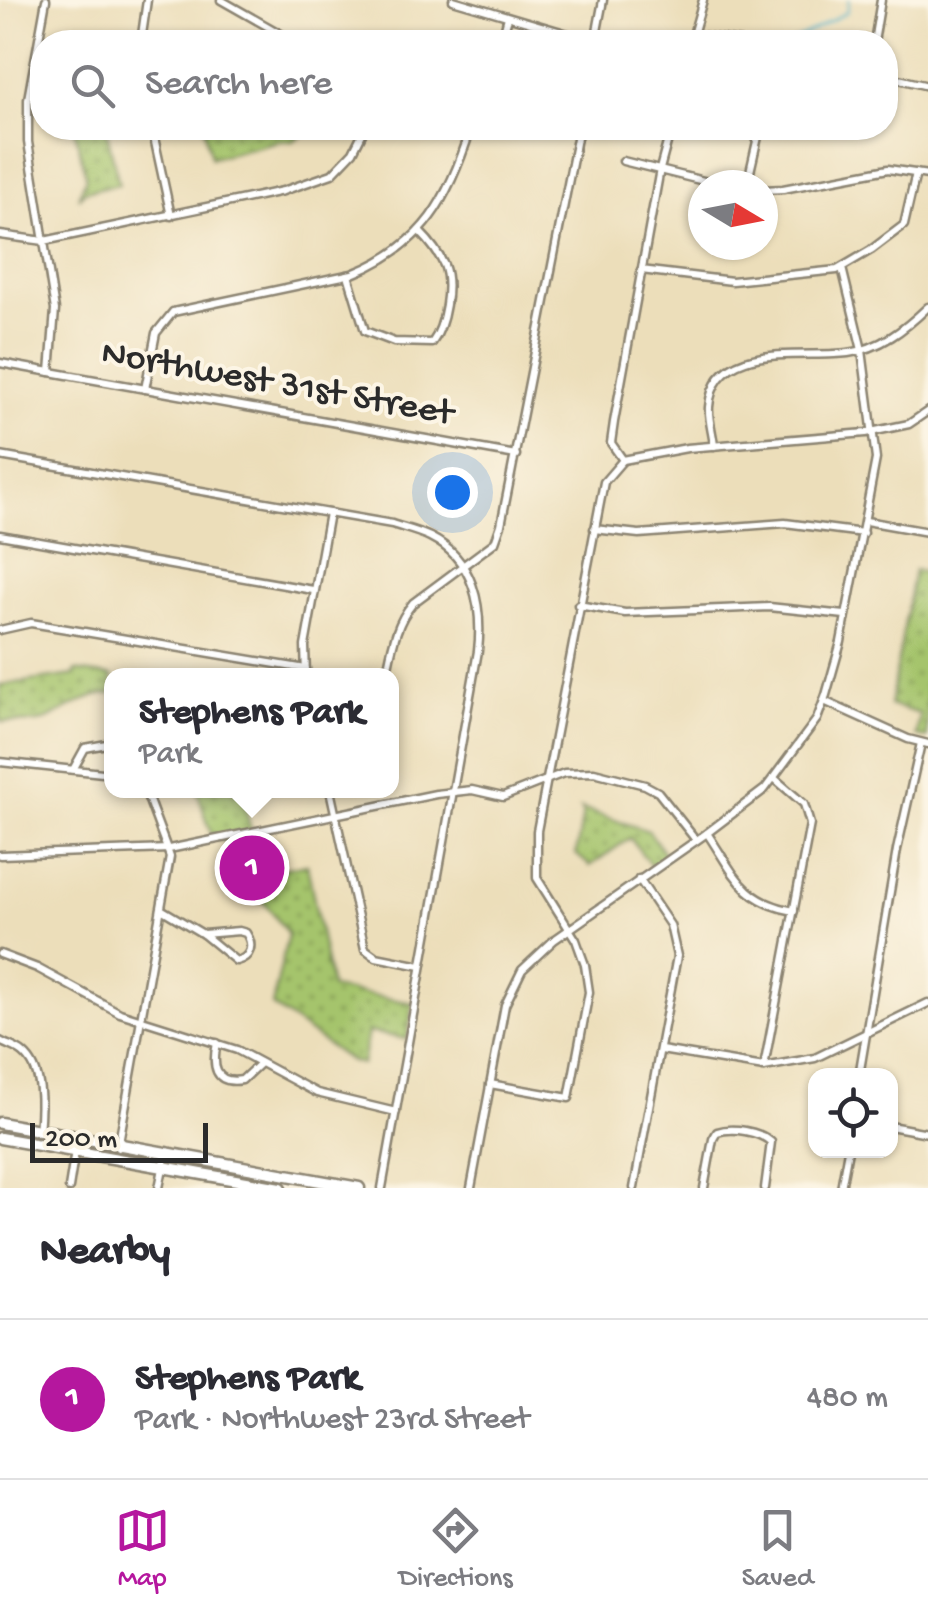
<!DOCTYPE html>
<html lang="en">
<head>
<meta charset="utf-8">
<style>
  :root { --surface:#fff; --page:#f2f2f3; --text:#2b2b33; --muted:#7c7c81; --line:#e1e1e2; --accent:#b5179e }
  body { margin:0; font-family:"Gochi Hand",sans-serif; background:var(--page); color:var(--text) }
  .controls { position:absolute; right:30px; bottom:30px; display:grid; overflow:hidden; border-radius:20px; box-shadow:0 2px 8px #0004 }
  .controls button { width:90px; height:90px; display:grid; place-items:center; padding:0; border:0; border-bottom:2px solid var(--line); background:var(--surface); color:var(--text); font:50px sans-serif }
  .compass { position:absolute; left:688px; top:170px; width:90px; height:90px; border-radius:50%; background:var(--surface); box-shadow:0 2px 8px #0004; rotate:100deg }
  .scale { position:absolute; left:30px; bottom:25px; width:178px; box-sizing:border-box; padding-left:10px; border:5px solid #2b2b2b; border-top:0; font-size:28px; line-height:35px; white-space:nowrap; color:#2b2b2b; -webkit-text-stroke:8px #fcf5e5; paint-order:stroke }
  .you { position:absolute; left:452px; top:492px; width:35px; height:35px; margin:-25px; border:8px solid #fff; border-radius:50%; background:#1a73e8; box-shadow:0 0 0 15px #1a73e833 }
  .badge { display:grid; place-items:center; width:65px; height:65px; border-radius:50%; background:var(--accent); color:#fff; font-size:32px; font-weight:700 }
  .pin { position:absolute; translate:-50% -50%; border:5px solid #fff; box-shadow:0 2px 10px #0006 }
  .popup { position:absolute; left:104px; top:668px; width:295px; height:130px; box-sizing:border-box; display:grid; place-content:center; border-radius:20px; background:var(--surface); filter:drop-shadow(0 2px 8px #0005); font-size:32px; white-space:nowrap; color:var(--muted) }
  .popup b { font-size:38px; color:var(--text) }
  .popup::after { content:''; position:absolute; left:50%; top:100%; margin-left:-20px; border:20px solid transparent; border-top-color:var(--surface) }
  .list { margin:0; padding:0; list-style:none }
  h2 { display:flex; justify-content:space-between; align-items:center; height:130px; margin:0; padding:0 40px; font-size:42px }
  h2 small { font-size:32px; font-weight:400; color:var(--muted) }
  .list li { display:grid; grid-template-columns:65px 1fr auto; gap:30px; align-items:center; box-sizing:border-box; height:160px; padding:0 40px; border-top:2px solid var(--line) }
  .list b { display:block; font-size:38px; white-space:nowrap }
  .list p { margin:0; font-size:32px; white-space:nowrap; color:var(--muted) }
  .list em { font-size:32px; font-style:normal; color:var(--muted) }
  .icon { flex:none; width:55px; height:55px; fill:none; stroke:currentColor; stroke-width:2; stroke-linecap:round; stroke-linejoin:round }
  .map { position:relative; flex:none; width:928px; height:1188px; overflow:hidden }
  .search { position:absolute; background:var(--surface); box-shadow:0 2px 8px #0004; left:30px; right:30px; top:30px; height:110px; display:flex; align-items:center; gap:25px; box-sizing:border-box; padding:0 35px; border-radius:40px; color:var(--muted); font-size:38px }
  .sheet { height:290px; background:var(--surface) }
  nav { display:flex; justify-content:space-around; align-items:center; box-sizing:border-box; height:140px; border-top:2px solid var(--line); background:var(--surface); font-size:28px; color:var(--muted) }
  nav a { display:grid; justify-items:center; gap:5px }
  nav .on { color:var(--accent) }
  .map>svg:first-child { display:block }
  .grass { fill:url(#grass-dots); stroke:#68784c; stroke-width:2.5 }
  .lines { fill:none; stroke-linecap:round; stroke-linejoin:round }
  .stream { stroke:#49b1c8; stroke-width:2.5 }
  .minor-casing { stroke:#8c8472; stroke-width:11 }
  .primary-casing { stroke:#8c8472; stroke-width:15 }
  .minor { stroke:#fff; stroke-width:6 }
  .primary { stroke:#fff; stroke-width:10 }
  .labels { text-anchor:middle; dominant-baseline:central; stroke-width:8; stroke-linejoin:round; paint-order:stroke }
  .street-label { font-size:38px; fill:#2b2b2b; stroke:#fcf5e5 }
</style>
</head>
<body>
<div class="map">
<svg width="928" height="1188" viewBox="0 0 928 1188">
  <defs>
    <pattern id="grass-dots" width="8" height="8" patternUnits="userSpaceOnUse" patternTransform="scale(2.5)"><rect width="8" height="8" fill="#a5c46c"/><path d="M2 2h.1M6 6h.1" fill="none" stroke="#879f59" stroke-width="1.8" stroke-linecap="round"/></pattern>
  </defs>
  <rect width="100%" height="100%" fill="#fcf5e5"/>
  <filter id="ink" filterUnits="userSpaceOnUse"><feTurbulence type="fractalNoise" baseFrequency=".01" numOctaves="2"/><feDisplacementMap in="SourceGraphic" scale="20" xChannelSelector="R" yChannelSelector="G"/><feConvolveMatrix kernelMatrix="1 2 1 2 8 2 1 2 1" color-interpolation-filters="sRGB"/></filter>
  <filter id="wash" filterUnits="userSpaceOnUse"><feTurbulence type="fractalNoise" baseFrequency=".0048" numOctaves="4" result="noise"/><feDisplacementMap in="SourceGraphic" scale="40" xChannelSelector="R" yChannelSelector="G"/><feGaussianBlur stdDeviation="2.25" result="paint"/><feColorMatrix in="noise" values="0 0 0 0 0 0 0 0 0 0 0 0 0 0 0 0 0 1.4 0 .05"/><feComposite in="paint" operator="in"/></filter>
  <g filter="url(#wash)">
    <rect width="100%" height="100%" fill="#ecdeba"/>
    <g class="grass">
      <path d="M74,128H106L119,184L85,191L78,198L86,177Z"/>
      <path d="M204,128H315L292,141L282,140L211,158Z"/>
      <path d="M914,570L928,573L927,738L916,736L920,714L890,705Z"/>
      <path d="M75,671L112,676V694C88,693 65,712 43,721C30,725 16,721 3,722L0,718V685L74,675Z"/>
      <path d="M197,791H241L253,837L261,835L272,871L307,864L331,988L413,1003L407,1039L368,1032L362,1064L350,1061L272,1006L288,934L264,902L239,897L229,843L212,836Z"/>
      <path d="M581,809L649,831L666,856L652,867L630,838L590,866L576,854L583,813Z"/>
    </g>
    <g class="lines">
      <path class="stream" d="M792,42L847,12L849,0"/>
    </g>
  </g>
  <g filter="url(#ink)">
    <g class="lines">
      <defs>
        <g id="minor">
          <path d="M46,0L28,99V142L55,310L50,372"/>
          <path d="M221,0L295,42"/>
          <path d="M453,0L595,42"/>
          <path d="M693,34L740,42"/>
          <path d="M141,42L147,0"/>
          <path d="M501,42L508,17"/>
          <path d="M595,42L603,0"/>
          <path d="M691,42L703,0"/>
          <path d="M874,42L881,0"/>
          <path d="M886,76L928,86"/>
          <path d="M152,128L171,216"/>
          <path d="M623,161L720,185"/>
          <path d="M747,185L760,128"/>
          <path d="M763,190L783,189L888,169L928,175"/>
          <path d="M0,235L44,241L283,191L332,174L353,152L365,128"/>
          <path d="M641,270L732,281L837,270L871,250L904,225L916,173"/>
          <path d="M348,275L365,331L394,342L432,343C445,326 452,285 444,265C438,252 430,242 420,232"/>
          <path d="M0,363L516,455"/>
          <path d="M145,389L156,333L173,312L352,274C424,246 449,198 471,128"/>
          <path d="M714,446C713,434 708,419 709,407C714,339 804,359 848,353C880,349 905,329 928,307"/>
          <path d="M0,456L392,524C404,528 418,531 430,537C474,559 483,606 478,651L382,1188"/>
          <path d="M623,460L611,443L614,422L660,169L671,128"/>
          <path d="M623,460L687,448L866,433L909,424L928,411"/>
          <path d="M866,521L928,532"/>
          <path d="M594,529L639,534L785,523L863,533"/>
          <path d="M0,535L313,590"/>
          <path d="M578,605L625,613L769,607L845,615"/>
          <path d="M0,630L31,623L306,669"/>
          <path d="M306,676L305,646L329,513"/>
          <path d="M386,676C392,649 395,624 413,603L495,542L501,525L579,128"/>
          <path d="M824,701L908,739L928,744"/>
          <path d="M0,762L112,774"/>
          <path d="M74,768L85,748L112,743"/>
          <path d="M330,790L365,949L376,957L421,966"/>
          <path d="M707,833C734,873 742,902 794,911"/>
          <path d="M0,855L169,849L436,794L472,790L503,797L564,773L594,772L645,785L658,792L696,840"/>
          <path d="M161,909L203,934"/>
          <path d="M239,931L246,933C254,945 251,958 236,961L203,934Z"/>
          <path d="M0,954L37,968L120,1013L237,1050L317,1093L396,1112"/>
          <path d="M0,1041C7,1045 17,1048 23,1053C45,1071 41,1109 39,1133"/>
          <path d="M217,1043C212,1065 214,1085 242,1080L260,1063"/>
          <path d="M661,1050L764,1067L815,1058L928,1003"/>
          <path d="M764,1067L810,824L804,804L774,778"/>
          <path d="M859,1076L897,850L921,743"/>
          <path d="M490,1084L569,1098L589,992L585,965L576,940L537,878V831L604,482L623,460"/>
          <path d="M890,1126L928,1133"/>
          <path d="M118,1148L170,857L145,790"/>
          <path d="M69,1188L75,1151"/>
          <path d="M159,1188L166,1153"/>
          <path d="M471,1188L505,1005L522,970L554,940L707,833L765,789L817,719L826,695L841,642L876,459L862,350L842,268"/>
          <path d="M634,1188L677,956L670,925L639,879"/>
          <path d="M704,1188L713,1139L717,1132C732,1127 759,1131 771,1142L765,1188"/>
          <path d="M841,1188L848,1150"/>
        </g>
        <g id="primary">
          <path d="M0,1123L359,1188"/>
          <path d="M0,1138L281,1188"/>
        </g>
      </defs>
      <use href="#minor" class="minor-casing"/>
      <use href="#primary" class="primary-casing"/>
      <use href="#minor" class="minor"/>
      <use href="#primary" class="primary"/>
    </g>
  </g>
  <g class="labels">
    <g class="street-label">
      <text transform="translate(277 385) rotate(10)">Northwest 31st Street</text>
    </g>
  </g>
</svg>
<div class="controls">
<button><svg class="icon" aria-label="locate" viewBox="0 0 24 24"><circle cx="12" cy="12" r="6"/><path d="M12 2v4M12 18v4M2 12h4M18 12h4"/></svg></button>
</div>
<svg class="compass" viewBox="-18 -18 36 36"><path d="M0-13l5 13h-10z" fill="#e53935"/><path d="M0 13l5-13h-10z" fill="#7c7c81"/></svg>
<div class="scale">200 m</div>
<div class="you"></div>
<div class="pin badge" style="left:252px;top:868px">1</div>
<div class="popup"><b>Stephens Park</b>Park</div>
<div class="search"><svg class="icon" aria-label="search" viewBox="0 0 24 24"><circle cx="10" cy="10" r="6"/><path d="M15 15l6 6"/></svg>Search here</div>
</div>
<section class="sheet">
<h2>Nearby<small></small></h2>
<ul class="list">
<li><span class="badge">1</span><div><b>Stephens Park</b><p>Park · Northwest 23rd Street</p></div><em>480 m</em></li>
</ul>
</section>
<nav>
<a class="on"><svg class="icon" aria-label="map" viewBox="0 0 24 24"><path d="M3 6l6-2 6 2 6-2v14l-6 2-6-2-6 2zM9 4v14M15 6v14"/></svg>Map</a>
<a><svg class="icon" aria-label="directions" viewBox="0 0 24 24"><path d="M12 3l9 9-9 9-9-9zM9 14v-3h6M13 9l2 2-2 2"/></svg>Directions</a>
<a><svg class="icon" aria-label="saved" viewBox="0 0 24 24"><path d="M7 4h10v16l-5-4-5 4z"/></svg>Saved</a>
</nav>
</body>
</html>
